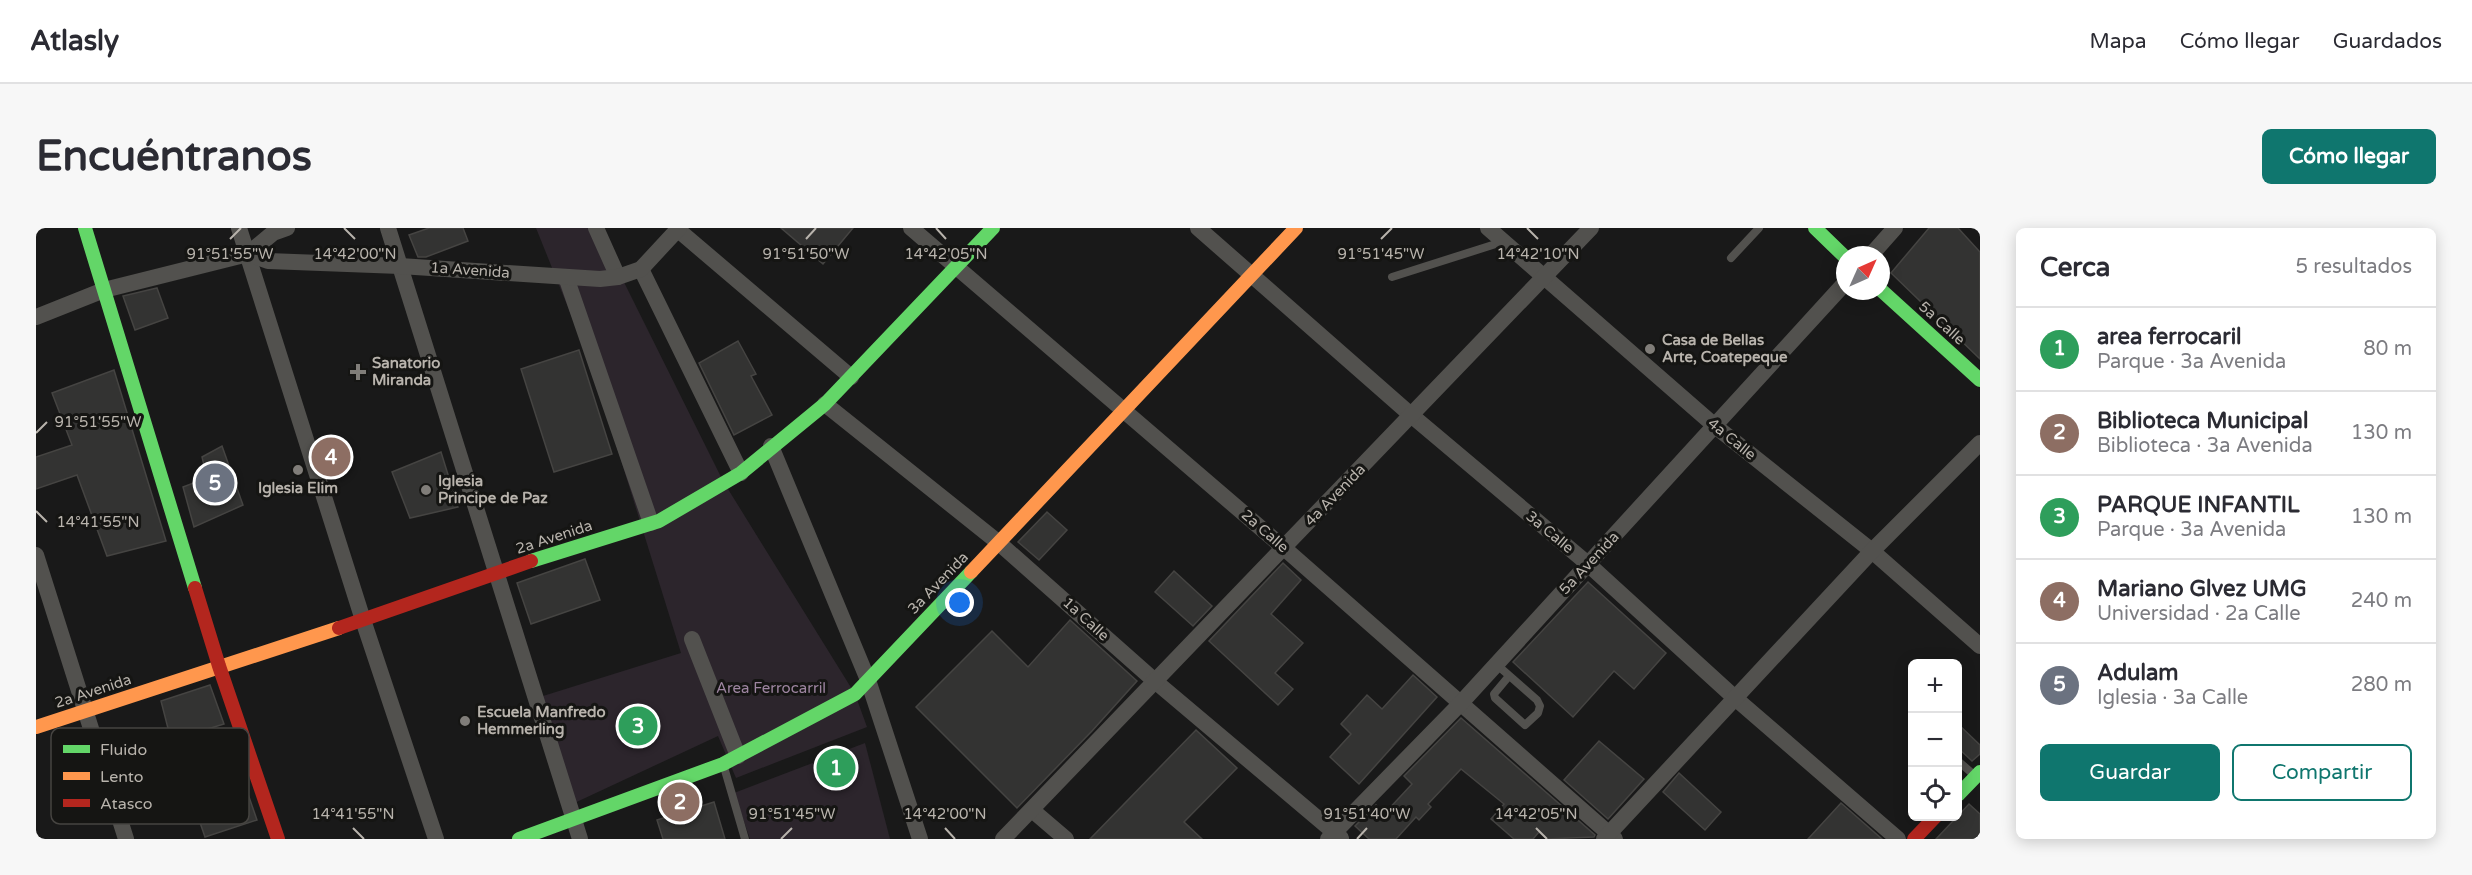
<!DOCTYPE html>
<html lang="es">
<head>
<meta charset="utf-8">
<style>
  :root { --surface:#fff; --page:#f7f7f7; --text:#2b2b33; --muted:#7c7c81; --line:#e1e1e2; --accent:#0f766e }
  body { margin:0; font-family:"Varela Round",sans-serif; background:var(--page); color:var(--text) }
  .controls { position:absolute; right:18px; bottom:18px; display:grid; overflow:hidden; border-radius:9px; box-shadow:0 3px 15px #0003 }
  .controls button { width:54px; height:54px; display:grid; place-items:center; padding:0; border:0; border-bottom:2px solid var(--line); background:var(--surface); color:var(--text); font:30px sans-serif }
  .compass { position:absolute; left:1800px; top:18px; width:54px; height:54px; border-radius:50%; background:var(--surface); box-shadow:0 3px 15px #0003; rotate:45deg }
  .you { position:absolute; left:924px; top:375px; width:21px; height:21px; margin:-15px; border:4px solid #fff; border-radius:50%; background:#1a73e8; box-shadow:0 0 0 9px #1a73e833 }
  .badge { display:grid; place-items:center; width:39px; height:39px; border-radius:50%; background:var(--accent); color:#fff; font-size:20px; font-weight:700 }
  .pin { position:absolute; translate:-50% -50%; border:3px solid #fff; box-shadow:0 2px 6px #0006 }
  .list { margin:0; padding:0; list-style:none }
  h2 { display:flex; justify-content:space-between; align-items:center; height:78px; margin:0; padding:0 24px; font-size:26px }
  h2 small { font-size:20px; font-weight:400; color:var(--muted) }
  .list li { display:grid; grid-template-columns:39px 1fr auto; gap:18px; align-items:center; box-sizing:border-box; height:84px; padding:0 24px; border-top:2px solid var(--line) }
  .list b { display:block; font-size:22px; white-space:nowrap }
  .list p { margin:0; font-size:20px; white-space:nowrap; color:var(--muted) }
  .list em { font-size:20px; font-style:normal; color:var(--muted) }
  .actions { display:flex; gap:12px; padding:18px 24px }
  .actions a { flex:1; padding:14px 0; border:2px solid var(--accent); border-radius:9px; text-align:center; font-size:21px; color:var(--accent) }
  .actions .main { background:var(--accent); color:#fff }
  .icon { flex:none; width:33px; height:33px; fill:none; stroke:currentColor; stroke-width:2; stroke-linecap:round; stroke-linejoin:round }
  .map { position:relative; flex:none; width:1944px; height:611px; overflow:hidden; border-radius:9px }
  header { display:flex; align-items:center; gap:36px; box-sizing:border-box; height:84px; padding:0 30px; background:var(--surface); border-bottom:2px solid var(--line) }
  header strong { font-size:28px }
  nav { display:flex; gap:33px; margin-inline-start:auto; font-size:21px }
  .intro { display:flex; align-items:center; justify-content:space-between; box-sizing:border-box; height:144px; padding:0 36px }
  h1 { margin:0; font-size:42px }
  .button { padding:15px 27px; border-radius:9px; background:var(--accent); color:#fff; font-size:21px; font-weight:700 }
  main { display:flex; gap:36px; padding:0 36px }
  aside { flex:1; background:var(--surface); border-radius:9px; box-shadow:0 3px 15px #0003 }
  .map>svg:first-child { display:block }
  .green { fill:#2c252c }
  .building { fill:#333332; stroke:#454442; stroke-width:1.5 }
  .lines { fill:none; stroke-linecap:round; stroke-linejoin:round }
  .lane { stroke:#52514e; stroke-width:8 }
  .street { stroke:#52514e; stroke-width:16 }
  .fast { stroke:#63d668; stroke-width:14 }
  .slow { stroke:#ff974d; stroke-width:14 }
  .jam { stroke:#b3261e; stroke-width:14 }
  .ticks { fill:none; stroke:#b8b3ac; stroke-width:2 }
  .poi-dot { fill:#807d79; stroke:#151513; stroke-width:2 }
  .labels { text-anchor:middle; dominant-baseline:central; stroke-width:6; stroke-linejoin:round; paint-order:stroke }
  .street-label { font-size:15px; fill:#b8b3ac; stroke:#151513 }
  .poi-label { font-size:15px; font-weight:bold; fill:#b8b3ac; stroke:#151513; text-anchor:start }
  .park-label { font-size:15px; fill:#9e85a1; stroke:#151513 }
  .key { fill:#151513; stroke:#464441; stroke-width:1.5 }
  .key-label { font-size:16px; fill:#b8b3ac }
  .ticks-label { font-size:15px; text-anchor:middle; fill:#b8b3ac; stroke:#151513; stroke-width:6; stroke-linejoin:round; paint-order:stroke }
</style>
</head>
<body>
<header>
<strong>Atlasly</strong>
<nav><a>Mapa</a><a>Cómo llegar</a><a>Guardados</a></nav>
</header>
<div class="intro"><h1>Encuéntranos</h1><a class="button">Cómo llegar</a></div>
<main>
<div class="map">
<svg width="1944" height="611" viewBox="0 0 1944 611">
  <rect width="100%" height="100%" fill="#191919"/>
  <g class="green">
    <path d="M500,0H561L687,253L819,466L831,499L700,550L682,508L532,578L507,468L645,425L556,139Z"/>
    <path d="M829,515L854,611H714L698,565Z"/>
  </g>
  <g class="building">
    <path d="M393,0H427L432,13L390,29H382L373,7Z"/>
    <path d="M745,0H817L787,36Z"/>
    <path d="M1893,0H1922L1944,24V131L1855,45Z"/>
    <path d="M121,60L132,90L99,102L87,68Z"/>
    <path d="M702,113L720,146L715,148L736,187L698,207L663,135Z"/>
    <path d="M543,122L576,226L518,244L485,141Z"/>
    <path d="M78,142L130,313L71,328L41,247L0,261V229L36,217L16,165Z"/>
    <path d="M186,218L207,277L158,299L147,259L171,250L166,229Z"/>
    <path d="M405,224L422,279L374,290L356,244Z"/>
    <path d="M1011,284L1031,302L1003,332L982,314Z"/>
    <path d="M549,331L564,372L495,396L481,355Z"/>
    <path d="M1247,335L1265,352L1235,386L1267,415L1239,445L1257,461L1242,477L1173,413Z"/>
    <path d="M1138,343L1176,378L1157,398L1119,364Z"/>
    <path d="M1552,354L1630,425L1598,461L1578,443L1537,489L1477,434Z"/>
    <path d="M1034,392L1101,453L1056,503L981,580L880,479L956,403L992,439Z"/>
    <path d="M1377,447L1401,469L1323,556L1294,529L1315,506L1305,496L1331,467L1346,481Z"/>
    <path d="M174,457L188,496L135,512L125,473Z"/>
    <path d="M1425,490L1559,607L1558,609L1511,611L1503,604L1497,611H1478L1455,591L1468,576L1425,541L1392,576L1395,579L1383,592L1380,589L1360,611H1333L1319,598L1340,577L1349,585L1376,556L1368,548Z"/>
    <path d="M1922,496L1944,517V526L1936,533L1922,520Z"/>
    <path d="M1160,502L1201,540L1148,594L1166,611H1054Z"/>
    <path d="M1563,513L1608,551L1572,591L1528,552Z"/>
    <path d="M1643,545L1685,584L1669,602L1627,564Z"/>
    <path d="M212,566L221,592L169,609L160,583Z"/>
    <path d="M678,574L689,611H627L621,592Z"/>
    <path d="M1805,575L1846,611H1772Z"/>
    <path d="M1933,576L1944,586V611H1900Z"/>
  </g>
  <g class="lines">
    <g class="lane">
      <path d="M1695,30L1723,0"/>
      <path d="M1356,49L1466,14"/>
      <path d="M1460,436L1501,472L1504,478L1502,485L1489,497L1459,470L1458,466L1473,448"/>
      <path d="M1922,533L1937,546"/>
      <path d="M688,539L709,611"/>
    </g>
    <g class="street">
      <path d="M203,0L327,392L400,611"/>
      <path d="M352,0L544,611"/>
      <path d="M560,0L582,49"/>
      <path d="M875,0L1248,320L1579,611"/>
      <path d="M1162,0L1375,187L1552,336L1699,470L1862,611"/>
      <path d="M1452,0L1679,198L1836,323L1944,418"/>
      <path d="M641,1L815,149"/>
      <path d="M212,26L237,5L251,0"/>
      <path d="M1835,27L1859,0"/>
      <path d="M605,41L705,245"/>
      <path d="M530,49L615,295"/>
      <path d="M0,89L68,62L212,26L232,33L364,38L564,51L582,49L605,41L643,0"/>
      <path d="M789,176L963,315L1120,454L1305,610"/>
      <path d="M735,218L832,452L884,611"/>
      <path d="M0,327L90,611"/>
      <path d="M656,411L702,528"/>
      <path d="M996,582L1030,611"/>
      <path d="M967,611L1555,0"/>
      <path d="M1292,611L1424,476L1809,55"/>
      <path d="M1568,611L1836,323L1944,215"/>
    </g>
    <g class="fast">
      <path d="M49,0L159,360"/>
      <path d="M1779,0L1809,29"/>
      <path d="M1845,62L1944,152"/>
      <path d="M495,333L623,293L705,245L789,176L957,0"/>
      <path d="M1922,567L1944,544"/>
      <path d="M483,611L687,536L819,466L935,344"/>
    </g>
    <g class="slow">
      <path d="M935,344L1260,0"/>
      <path d="M0,499L303,400"/>
    </g>
    <g class="jam">
      <path d="M159,360L183,438L242,611"/>
      <path d="M303,400L495,333"/>
      <path d="M1878,611L1900,588"/>
    </g>
  </g>
  <path class="ticks" d="M308,0L319,11M900,0L910,11M1491,0L1502,11M194,11L205,0M770,11L780,0M1345,11L1356,0M0,205L11,194M0,283L11,294M317,600L328,611M909,600L919,611M1500,600L1511,611M745,611L756,600M1321,611L1331,600"/>
  <g class="poi-dot">
    <circle cx="1614" cy="121" r="6"/>
    <path d="M319 135h6v6h6v6h-6v6h-6v-6h-6v-6h6z"/>
    <circle cx="262" cy="242" r="6"/>
    <circle cx="390" cy="262" r="6"/>
    <circle cx="429" cy="493" r="6"/>
  </g>
  <g class="labels">
    <g class="street-label">
      <text transform="translate(434 42) rotate(4)">1a Avenida</text>
      <text transform="translate(1906 95) rotate(42)">5a Calle</text>
      <text transform="translate(1696 211) rotate(39)">4a Calle</text>
      <text transform="translate(1299 267) rotate(-46)">4a Avenida</text>
      <text transform="translate(1229 303) rotate(41)">2a Calle</text>
      <text transform="translate(1514 304) rotate(40)">3a Calle</text>
      <text transform="translate(518 309) rotate(-18)">2a Avenida</text>
      <text transform="translate(1553 335) rotate(-47)">5a Avenida</text>
      <text transform="translate(902 355) rotate(-46)">3a Avenida</text>
      <text transform="translate(1050 391) rotate(42)">1a Calle</text>
      <text transform="translate(57 463) rotate(-18)">2a Avenida</text>
    </g>
    <g class="poi-label">
      <text x="1626" y="112">Casa de Bellas<tspan x="1626" dy="17">Arte, Coatepeque</tspan></text>
      <text x="336" y="135">Sanatorio<tspan x="336" dy="17">Miranda</tspan></text>
      <text x="402" y="253">Iglesia<tspan x="402" dy="17">Principe de Paz</tspan></text>
      <text x="262" y="260" text-anchor="middle">Iglesia Elim</text>
      <text x="441" y="484">Escuela Manfredo<tspan x="441" dy="17">Hemmerling</tspan></text>
    </g>
    <g class="park-label">
      <text x="735" y="460">Area Ferrocarril</text>
    </g>
  </g>
  <rect x="15" y="500" width="198" height="96" rx="9" class="key"/>
  <rect x="27" y="517" width="27" height="8" fill="#63d668"/>
  <rect x="27" y="544" width="27" height="8" fill="#ff974d"/>
  <rect x="27" y="571" width="27" height="8" fill="#b3261e"/>
  <g class="key-label">
    <text x="64" y="527">Fluido</text>
    <text x="64" y="554">Lento</text>
    <text x="64" y="581">Atasco</text>
  </g>
  <g class="ticks-label">
    <text x="194" y="31">91°51'55"W</text>
    <text x="319" y="31">14°42'00"N</text>
    <text x="770" y="31">91°51'50"W</text>
    <text x="910" y="31">14°42'05"N</text>
    <text x="1345" y="31">91°51'45"W</text>
    <text x="1502" y="31">14°42'10"N</text>
    <text x="62" y="199">91°51'55"W</text>
    <text x="62" y="299">14°41'55"N</text>
    <text x="317" y="591">14°41'55"N</text>
    <text x="756" y="591">91°51'45"W</text>
    <text x="909" y="591">14°42'00"N</text>
    <text x="1331" y="591">91°51'40"W</text>
    <text x="1500" y="591">14°42'05"N</text>
  </g>
</svg>
<div class="controls">
<button>+</button>
<button>−</button>
<button><svg class="icon" aria-label="locate" viewBox="0 0 24 24"><circle cx="12" cy="12" r="6"/><path d="M12 2v4M12 18v4M2 12h4M18 12h4"/></svg></button>
</div>
<svg class="compass" viewBox="-18 -18 36 36"><path d="M0-13l5 13h-10z" fill="#e53935"/><path d="M0 13l5-13h-10z" fill="#7c7c81"/></svg>
<div class="you"></div>
<div class="pin badge" style="left:800px;top:540px;background:#2e9e5b">1</div>
<div class="pin badge" style="left:644px;top:574px;background:#8d6e63">2</div>
<div class="pin badge" style="left:602px;top:498px;background:#2e9e5b">3</div>
<div class="pin badge" style="left:295px;top:229px;background:#8d6e63">4</div>
<div class="pin badge" style="left:179px;top:255px;background:#6b7280">5</div>
</div>
<aside>
<h2>Cerca<small>5 resultados</small></h2>
<ul class="list">
<li><span class="badge" style="background:#2e9e5b">1</span><div><b>area ferrocaril</b><p>Parque · 3a Avenida</p></div><em>80 m</em></li>
<li><span class="badge" style="background:#8d6e63">2</span><div><b>Biblioteca Municipal</b><p>Biblioteca · 3a Avenida</p></div><em>130 m</em></li>
<li><span class="badge" style="background:#2e9e5b">3</span><div><b>PARQUE INFANTIL</b><p>Parque · 3a Avenida</p></div><em>130 m</em></li>
<li><span class="badge" style="background:#8d6e63">4</span><div><b>Mariano Glvez UMG</b><p>Universidad · 2a Calle</p></div><em>240 m</em></li>
<li><span class="badge" style="background:#6b7280">5</span><div><b>Adulam</b><p>Iglesia · 3a Calle</p></div><em>280 m</em></li>
</ul>
<div class="actions"><a class="main">Guardar</a><a>Compartir</a></div>
</aside>
</main>
</body>
</html>
